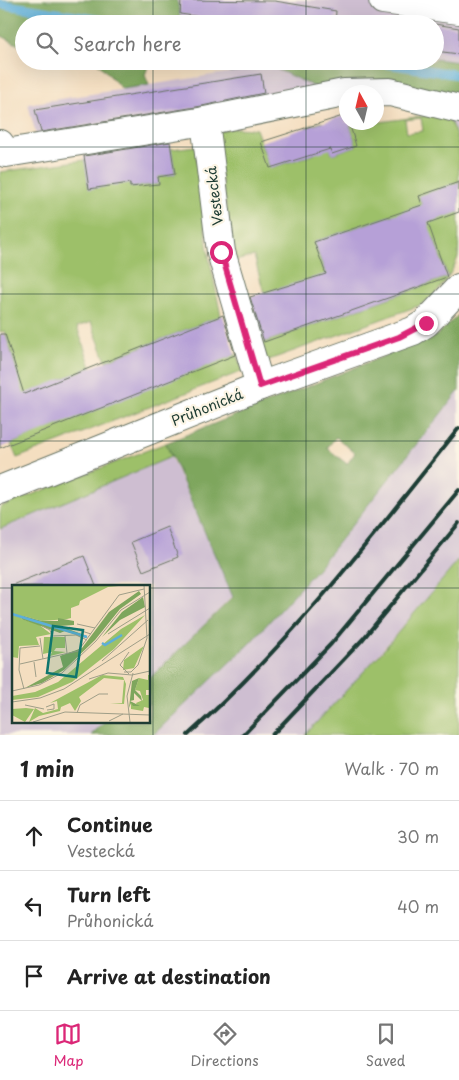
<!DOCTYPE html>
<html lang="en">
<head>
<meta charset="utf-8">
<style>
  :root { --surface:#fff; --page:#f6f6f6; --text:#222; --muted:#767676; --line:#e0e0e0; --accent:#db2777 }
  body { margin:0; font-family:"Playpen Sans",sans-serif; background:var(--page); color:var(--text) }
  .compass { position:absolute; left:339px; top:85px; width:45px; height:45px; border-radius:50%; background:var(--surface); box-shadow:0 5px 20px #0002; rotate:352deg }
  .stop { position:absolute; width:15px; height:15px; margin:-11px; border:4px solid #db2777; border-radius:50%; background:#fff }
  .stop.end { background:#db2777; border-color:#fff; box-shadow:0 1px 5px #0008 }
  .list { margin:0; padding:0; list-style:none }
  h2 { display:flex; justify-content:space-between; align-items:center; height:65px; margin:0; padding:0 20px; font-size:21px }
  h2 small { font-size:16px; font-weight:400; color:var(--muted) }
  .list li { display:grid; grid-template-columns:32px 1fr auto; gap:15px; align-items:center; box-sizing:border-box; height:70px; padding:0 20px; border-top:1px solid var(--line) }
  .list b { display:block; font-size:19px; white-space:nowrap }
  .list p { margin:0; font-size:16px; white-space:nowrap; color:var(--muted) }
  .list em { font-size:16px; font-style:normal; color:var(--muted) }
  .icon { flex:none; width:28px; height:28px; fill:none; stroke:currentColor; stroke-width:2; stroke-linecap:round; stroke-linejoin:round }
  .map { position:relative; flex:none; width:459px; height:735px; overflow:hidden }
  .search { position:absolute; background:var(--surface); box-shadow:0 5px 20px #0002; left:15px; right:15px; top:15px; height:55px; display:flex; align-items:center; gap:12px; box-sizing:border-box; padding:0 18px; border-radius:28px; color:var(--muted); font-size:19px }
  .sheet { height:275px; background:var(--surface) }
  nav { display:flex; justify-content:space-around; align-items:center; box-sizing:border-box; height:70px; border-top:1px solid var(--line); background:var(--surface); font-size:14px; color:var(--muted) }
  nav a { display:grid; justify-items:center; gap:2px }
  nav .on { color:var(--accent) }
  .map>svg:first-child { display:block }
  .industrial { fill:#cebed1 }
  .green { fill:#9dc069; stroke:#5e7e4e; fill-rule:evenodd }
  .forest { fill:#7ea65d; stroke:#4e7248; fill-rule:evenodd }
  .lines { fill:none; stroke-linecap:round; stroke-linejoin:round }
  .stream { stroke:#5daed8; stroke-width:9 }
  .building { fill:#b6a0d7 }
  .minor-casing { stroke:#6a7565; stroke-width:30 }
  .minor { stroke:#fff; stroke-width:28 }
  .rail { stroke:#1f3d34; stroke-width:4 }
  .route { stroke:#db2777; stroke-width:6 }
  .grid { fill:none; stroke:#1f3d34; stroke-width:1; stroke-opacity:0.55 }
  .labels { text-anchor:middle; dominant-baseline:central; stroke-width:4.5; stroke-linejoin:round; paint-order:stroke }
  .street-label { font-size:14px; fill:#1f3d34; stroke:#fcf5e5 }
  .inset-river { fill:none; stroke:#5daed8; stroke-width:2.5 }
  .inset-road { fill:none; stroke:#9f9e88; stroke-width:1 }
  .view { fill:#0f766e; fill-opacity:0.15; stroke:#0f766e; stroke-width:2.5 }
  .inset-edge { fill:none; stroke:#1f3d34; stroke-width:2.5 }
</style>
</head>
<body>
<div class="map">
<svg width="459" height="735" viewBox="0 0 459 735">
  <rect width="100%" height="100%" fill="#fcf5e5"/>
  <filter id="ink" filterUnits="userSpaceOnUse"><feTurbulence type="fractalNoise" baseFrequency=".02" numOctaves="2"/><feDisplacementMap in="SourceGraphic" scale="10" xChannelSelector="R" yChannelSelector="G"/><feConvolveMatrix kernelMatrix="1 2 1 2 8 2 1 2 1" color-interpolation-filters="sRGB"/></filter>
  <filter id="wash" filterUnits="userSpaceOnUse"><feTurbulence type="fractalNoise" baseFrequency=".0096" numOctaves="4" result="noise"/><feDisplacementMap in="SourceGraphic" scale="20" xChannelSelector="R" yChannelSelector="G"/><feGaussianBlur stdDeviation="1.12" result="paint"/><feColorMatrix in="noise" values="0 0 0 0 0 0 0 0 0 0 0 0 0 0 0 0 0 1.4 0 .05"/><feComposite in="paint" operator="in"/></filter>
  <g filter="url(#wash)">
    <rect width="100%" height="100%" fill="#f4dec0"/>
    <g class="industrial">
      <path d="M177,0H459V62L435,59V24H198L181,21Z"/>
      <path d="M270,66L346,102L41,154L28,104Z"/>
      <path d="M446,113L459,117V149L455,131Z"/>
      <path d="M459,391V560L344,695L305,735H153L250,643L317,569Z"/>
      <path d="M171,457L233,596L149,679V586H14V721H106L91,735H0V529Z"/>
    </g>
    <g class="green">
      <path d="M446,113C452,124 457,136 459,149C459,162 459,247 458,257C452,275 435,298 418,306L266,361L260,344L448,277L434,239L432,240L393,215L314,242L327,277L264,293L254,256L235,261L214,132L234,128L256,129L270,168L315,154L306,127L322,122L332,154L356,146L350,126ZM421,118L423,131L407,133L405,120ZM445,187L428,223L419,197Z"/>
      <path d="M195,146L208,252L221,316L106,361L91,322L77,327L91,367L60,380L74,418L236,354L243,371L17,458L11,444L36,433L0,403L17,372L5,331L0,332V172L85,160L89,188L114,185L126,154L130,187L158,184V177L175,174L171,149Z"/>
      <path d="M166,443L171,457L0,529V507Z"/>
      <path d="M459,560V735H305L380,654Z"/>
    </g>
    <g class="forest">
      <path d="M0,0H177L181,21L198,24H24V48L0,35Z"/>
      <path d="M435,59L459,62V98L317,88L270,66L230,72L215,61H435Z"/>
      <path d="M96,61H150L145,75L149,85L122,89Z"/>
      <path d="M459,314V391L317,569L250,643L153,735H91L106,721H149V679L233,597L166,443L437,335ZM336,437L355,453L347,464L327,448Z"/>
    </g>
    <g class="lines">
      <g class="stream">
        <path d="M0,4L126,24"/>
        <path d="M368,61L459,75"/>
      </g>
    </g>
    <g id="blocks">
      <g class="building">
        <path d="M181,0L275,1L336,11L335,24H251L180,14Z"/>
        <path d="M435,24L459,28V54L435,51Z"/>
        <path d="M261,74L264,93L202,106L41,132L35,110Z"/>
        <path d="M346,115V122H349L356,146L332,154L330,149L270,168L261,142Z"/>
        <path d="M170,142L175,174L158,177L159,184L130,187V183L89,189L84,156Z"/>
        <path d="M459,182V212L428,223L447,277L264,342L250,297L326,274L314,242L422,205L419,196Z"/>
        <path d="M223,315L235,355L0,448V334H5L24,394Z"/>
        <path d="M167,527L178,557L143,571L131,542Z"/>
        <path d="M84,556L96,586H12V585Z"/>
      </g>
    </g>
  </g>
  <g filter="url(#ink)">
    <use href="#blocks" fill-opacity="0" stroke="#6a7565" stroke-width="1"/>
    <g class="lines">
      <defs>
        <g id="minor">
          <path d="M383,0L459,10"/>
          <path d="M205,121L221,252L260,386"/>
          <path d="M0,144L6,153L205,121L344,93L390,92L459,109"/>
          <path d="M0,490L260,386L413,331L426,323L459,288"/>
        </g>
      </defs>
      <use href="#minor" class="minor-casing"/>
      <use href="#minor" class="minor"/>
      <g class="rail">
        <path d="M188,735C290,644 374,535 459,428"/>
        <path d="M243,735L331,644L459,490"/>
        <path d="M272,735L363,639L459,523"/>
      </g>
    </g>
  </g>
  <g class="lines" filter="url(#ink)">
    <path class="route" d="M221,252L260,386L399,337L426,323"/>
  </g>
  <path class="grid" d="M153,0V24M306,0V24M153,61V735M306,61V735M0,147H459M0,294H459M0,441H459M0,588H14M149,588H459"/>
  <g class="labels">
    <g class="street-label">
      <text transform="translate(214 196) rotate(-97)">Vestecká</text>
      <text transform="translate(207 407) rotate(-22)">Průhonická</text>
    </g>
  </g>
  <g transform="translate(12 585)">
    <rect width="138" height="138" fill="#f4dec0"/>
    <path d="M0,0H117L96,2L68,16L67,20L59,23V33L55,34L30,36L12,31L9,34L26,39L39,49L24,52L27,60L7,61L6,73L0,72ZM133,30L102,64L60,97L26,112L0,115V111L23,107L46,97L109,44ZM32,52H53V63H44L42,66L54,67L38,71L40,67L31,69ZM132,61L122,83L111,85L112,75ZM90,90L111,92L114,99L112,119L98,118H110L112,95L92,93L67,112L69,116L63,126L58,118L49,122L48,126L27,131L17,137L23,123L31,128L46,124L45,116L38,118ZM136,90H137V105H134V110H137V123L132,122L131,126L119,124V118L125,120L124,118L131,115L128,106L123,105L127,93L136,95ZM0,124L14,123L22,124L13,137L0,130Z" fill="#9dc069"/>
    <path d="M127,6L129,9L108,24L83,55L52,85L30,98L13,103L51,82L48,71L70,63L97,27ZM131,12L133,22L108,35L90,52L110,27ZM12,31L30,36H46V33L62,36V40L48,41L75,51L74,53L53,46L48,48L9,34ZM127,93L123,105L129,111L130,116L122,108V115L118,116L128,121H121L119,118L117,123L120,96Z" fill="#7ea65d"/>
    <path class="inset-river" d="M0,29L75,52M90,58L93,60L110,50"/>
    <path class="inset-road" d="M65,39L83,43M30,41L38,45L40,51L64,50L75,55M57,42L79,49M96,49L138,23M53,51L55,68M28,53L31,74M90,76L136,35M22,77L24,92M8,79L66,66L107,10L132,4M126,80L135,53L132,0M112,87H119L126,80M117,89L108,80L117,67M120,90L138,86M77,94L96,88L120,90M12,104L7,85L8,63L28,61M0,106L27,100L50,88L84,56L109,25L138,7M0,117L28,113L52,104L138,49M13,120L32,124M34,122L42,119V124L35,125M65,128L68,120L87,109H96M97,136L111,129M21,137L53,127L138,130M118,137L115,111L121,88"/>
    <path class="view" d="M41,41L71,45L64,92L35,88Z"/>
    <rect width="138" height="138" class="inset-edge"/>
  </g>
</svg>
<svg class="compass" viewBox="-18 -18 36 36"><path d="M0-13l5 13h-10z" fill="#e53935"/><path d="M0 13l5-13h-10z" fill="#767676"/></svg>
<div class="stop" style="left:221px;top:252px"></div>
<div class="stop end" style="left:426px;top:323px"></div>
<div class="search"><svg class="icon" aria-label="search" viewBox="0 0 24 24"><circle cx="10" cy="10" r="6"/><path d="M15 15l6 6"/></svg>Search here</div>
</div>
<section class="sheet">
<h2>1 min<small>Walk · 70 m</small></h2>
<ul class="list">
<li><svg class="icon" aria-label="ahead" viewBox="0 0 24 24"><path d="M12 20V5M6 11l6-6 6 6"/></svg><div><b>Continue</b><p>Vestecká</p></div><em>30 m</em></li>
<li><svg class="icon" aria-label="left" viewBox="0 0 24 24"><path d="M17 20v-9H6M10 6l-5 5 5 5"/></svg><div><b>Turn left</b><p>Průhonická</p></div><em>40 m</em></li>
<li><svg class="icon" aria-label="arrive" viewBox="0 0 24 24"><path d="M6 21V4h12l-3 4 3 4H6"/></svg><div><b>Arrive at destination</b></div></li>
</ul>
</section>
<nav>
<a class="on"><svg class="icon" aria-label="map" viewBox="0 0 24 24"><path d="M3 6l6-2 6 2 6-2v14l-6 2-6-2-6 2zM9 4v14M15 6v14"/></svg>Map</a>
<a><svg class="icon" aria-label="directions" viewBox="0 0 24 24"><path d="M12 3l9 9-9 9-9-9zM9 14v-3h6M13 9l2 2-2 2"/></svg>Directions</a>
<a><svg class="icon" aria-label="saved" viewBox="0 0 24 24"><path d="M7 4h10v16l-5-4-5 4z"/></svg>Saved</a>
</nav>
</body>
</html>
